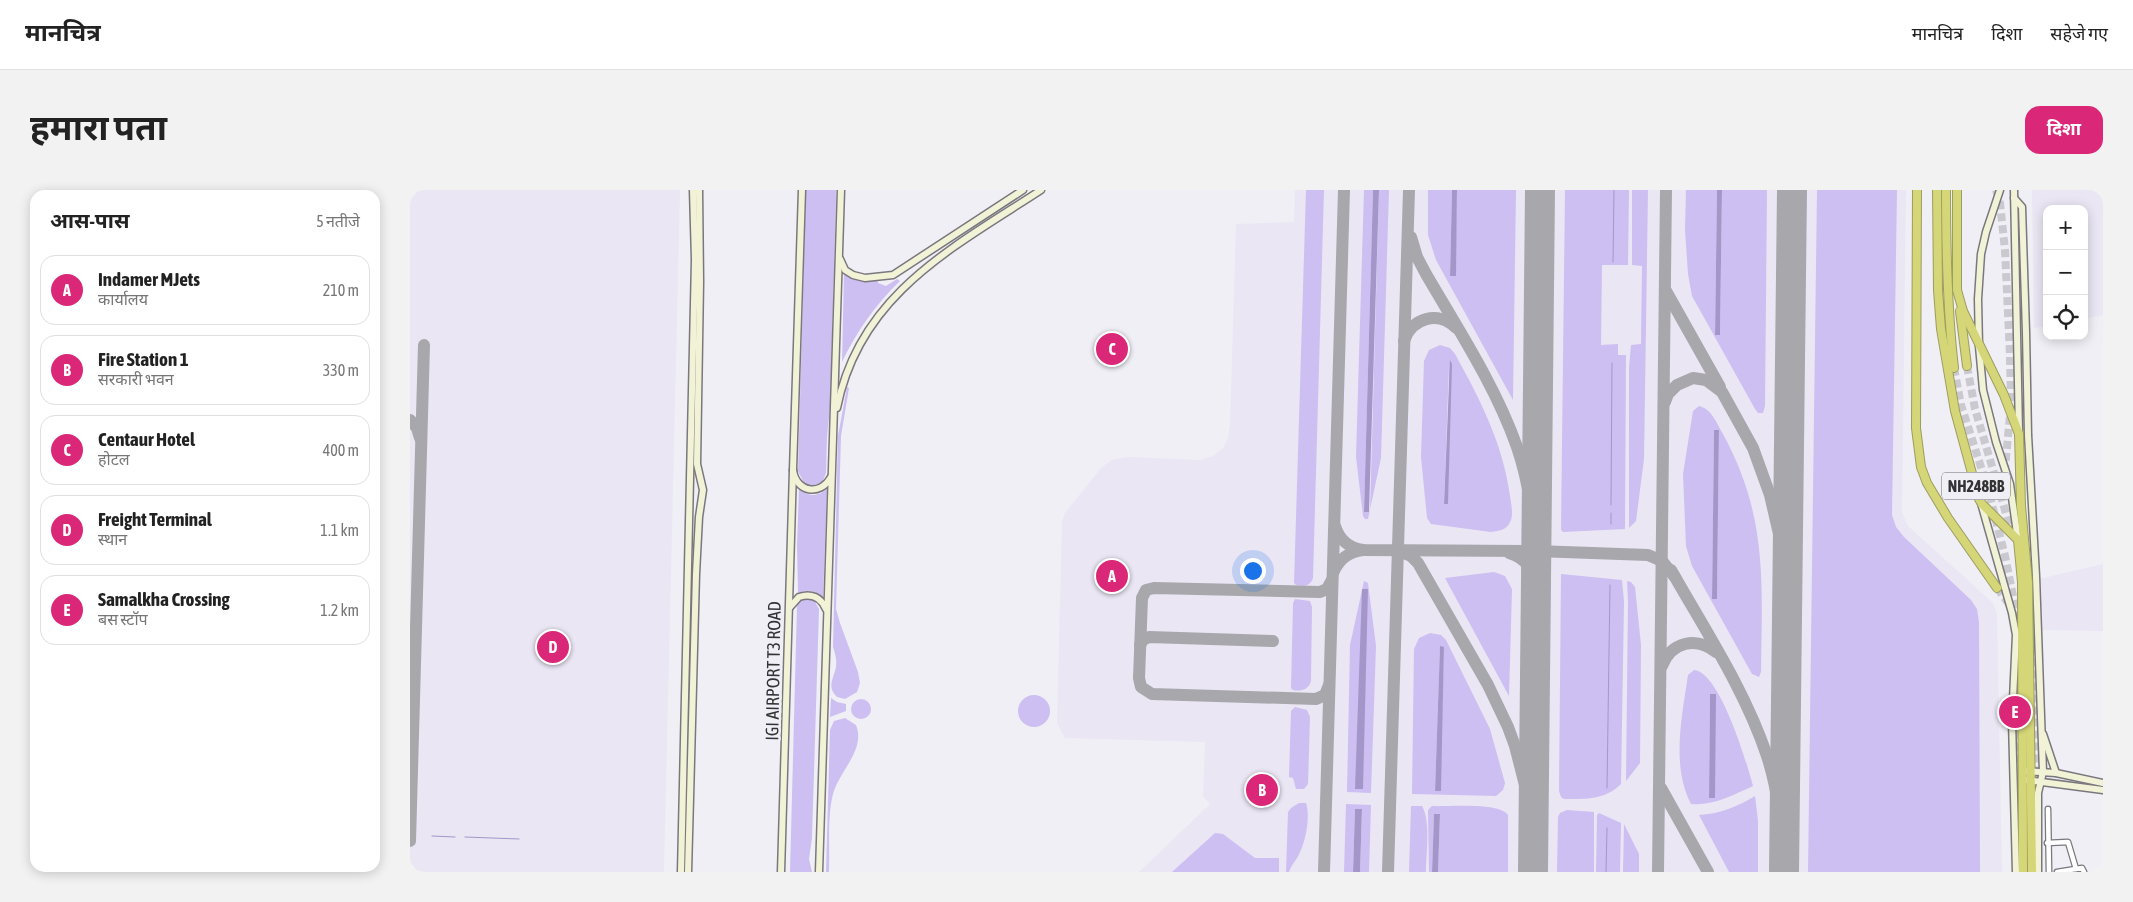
<!DOCTYPE html>
<html lang="hi">
<head>
<meta charset="utf-8">
<style>
  :root { --surface:#fff; --page:#f2f2f2; --text:#222; --muted:#767676; --line:#e0e0e0; --accent:#db2777 }
  body { margin:0; font-family:"Asap Condensed","Noto Sans Devanagari",sans-serif; background:var(--page); color:var(--text) }
  .controls { position:absolute; right:15px; top:15px; display:grid; overflow:hidden; border-radius:10px; box-shadow:0 2px 12px #0003 }
  .controls button { width:45px; height:45px; display:grid; place-items:center; padding:0; border:0; border-bottom:1px solid var(--line); background:var(--surface); color:var(--text); font:25px sans-serif }
  .you { position:absolute; left:842px; top:380px; width:18px; height:18px; margin:-12px; border:4px solid #fff; border-radius:50%; background:#1a73e8; box-shadow:0 0 0 8px #1a73e833 }
  .badge { display:grid; place-items:center; width:32px; height:32px; border-radius:50%; background:var(--accent); color:#fff; font-size:16px; font-weight:700 }
  .pin { position:absolute; translate:-50% -50%; border:2px solid #fff; box-shadow:0 1px 5px #0006 }
  .list { margin:0; padding:0; list-style:none }
  h2 { display:flex; justify-content:space-between; align-items:center; height:65px; margin:0; padding:0 20px; font-size:21px }
  h2 small { font-size:16px; font-weight:400; color:var(--muted) }
  .list li { display:grid; grid-template-columns:32px 1fr auto; gap:15px; align-items:center; box-sizing:border-box; height:70px; margin:0 10px 10px; padding:0 10px; border:1px solid var(--line); border-radius:15px }
  .list b { display:block; font-size:19px; white-space:nowrap }
  .list p { margin:0; font-size:16px; white-space:nowrap; color:var(--muted) }
  .list em { font-size:16px; font-style:normal; color:var(--muted) }
  .icon { flex:none; width:28px; height:28px; fill:none; stroke:currentColor; stroke-width:2; stroke-linecap:round; stroke-linejoin:round }
  .map { position:relative; flex:none; width:1693px; height:682px; overflow:hidden; border-radius:15px }
  header { display:flex; align-items:center; gap:30px; box-sizing:border-box; height:70px; padding:0 25px; background:var(--surface); border-bottom:1px solid var(--line) }
  header strong { font-size:24px }
  nav { display:flex; gap:28px; margin-inline-start:auto; font-size:18px }
  .intro { display:flex; align-items:center; justify-content:space-between; box-sizing:border-box; height:120px; padding:0 30px }
  h1 { margin:0; font-size:35px }
  .button { padding:12px 22px; border-radius:15px; background:var(--accent); color:#fff; font-size:18px; font-weight:700 }
  main { display:flex; gap:30px; padding:0 30px }
  aside { flex:1; background:var(--surface); border-radius:15px; box-shadow:0 2px 12px #0003 }
  .map>svg:first-child { display:block }
  .built { fill:#eae6f4 }
  .green { fill:#cdbff1; fill-rule:evenodd }
  .water { fill:#a596c9 }
  .lines { fill:none; stroke-linecap:round; stroke-linejoin:round }
  .stream { stroke:#a596c9; stroke-width:1 }
  .taxiway { stroke:#a8a7ac; stroke-width:12 }
  .runway { stroke:#a8a7ac; stroke-width:30 }
  .highway-tunnel { stroke:#cac9cf; stroke-width:8; stroke-dasharray:8 4; stroke-linecap:butt }
  .street-casing { stroke:#7a787e; stroke-width:7 }
  .secondary-casing { stroke:#7a787e; stroke-width:9 }
  .highway-casing { stroke:#9c9d60; stroke-width:10 }
  .street { stroke:#fff; stroke-width:4.5 }
  .secondary { stroke:#f2f3d6; stroke-width:6 }
  .highway { stroke:#d5d677; stroke-width:8 }
  .labels { text-anchor:middle; dominant-baseline:central; stroke-width:5; stroke-linejoin:round; paint-order:stroke }
  .shield { fill:#f0eff5; stroke:#6c6b6f; stroke-width:1 }
  .shield-label { font-size:16px; font-weight:bold; fill:#333335 }
  .street-label { font-size:18px; fill:#333335; stroke:#f0eff5 }
</style>
</head>
<body>
<header>
<strong>मानचित्र</strong>
<nav><a>मानचित्र</a><a>दिशा</a><a>सहेजे गए</a></nav>
</header>
<div class="intro"><h1>हमारा पता</h1><a class="button">दिशा</a></div>
<main>
<aside>
<h2>आस-पास<small>5 नतीजे</small></h2>
<ul class="list">
<li><span class="badge">A</span><div><b>Indamer MJets</b><p>कार्यालय</p></div><em>210 m</em></li>
<li><span class="badge">B</span><div><b>Fire Station 1</b><p>सरकारी भवन</p></div><em>330 m</em></li>
<li><span class="badge">C</span><div><b>Centaur Hotel</b><p>होटल</p></div><em>400 m</em></li>
<li><span class="badge">D</span><div><b>Freight Terminal</b><p>स्थान</p></div><em>1.1 km</em></li>
<li><span class="badge">E</span><div><b>Samalkha Crossing</b><p>बस स्टॉप</p></div><em>1.2 km</em></li>
</ul>
</aside>
<div class="map">
<svg width="1693" height="682" viewBox="0 0 1693 682">
  <rect width="100%" height="100%" fill="#f0eff5"/>
  <g class="built">
    <path d="M0,0H270L254,682H0Z"/>
    <path d="M885,0H1496L1492,322L1498,336L1583,413L1587,423L1592,682H729L800,614L793,606L795,552L655,548L647,533L652,331L655,323L692,277L702,270L718,267L789,270L803,266L813,258L818,248L820,235L826,34L884,32Z"/>
    <path d="M1622,0H1693V125L1674,129V19H1637V136L1624,138Z"/>
    <path d="M1693,374V441L1631,440L1629,389Z"/>
  </g>
  <g class="green">
    <path d="M396,0H426V11L420,218L417,247L416,283L412,293L400,296L394,293L388,281Z"/>
    <path d="M896,0H914L903,388C900,397 894,396 886,395L884,393Z"/>
    <path d="M954,0H963L954,322H960L969,0H979L971,268L958,329H955L953,326L946,267Z"/>
    <path d="M1018,0H1042L1040,85L1045,86L1047,0H1106L1103,210L1026,70L1018,45Z"/>
    <path d="M1155,0H1219L1218,75H1192L1191,155L1208,154V165H1216L1215,339L1153,342L1151,340Z"/>
    <path d="M1222,0H1238L1234,269L1226,331L1219,338V178L1221,155L1231,154L1232,76L1222,75Z"/>
    <path d="M1276,0H1307L1305,144L1310,145L1312,0H1357L1355,216L1353,223H1348L1345,219L1282,106L1278,84L1275,40Z"/>
    <path d="M1407,0H1487L1482,325L1486,337L1494,347L1561,410L1567,419L1569,432L1570,682H1398Z"/>
    <path d="M434,83L446,89L468,90V93L476,96L487,89L490,91C465,115 447,141 432,172Z"/>
    <path d="M1030,155L1040,158L1045,164C1070,209 1093,254 1100,306C1101,314 1104,325 1100,332C1097,340 1088,341 1081,342L1021,334L1017,328L1011,267L1014,171L1019,160ZM1039,175L1038,314H1034Z"/>
    <path d="M437,197L439,198L431,246L426,419L430,433L448,482L450,493L447,502L435,509L427,507C416,497 424,488 426,477C427,469 425,463 423,457L428,246Z"/>
    <path d="M1289,216C1302,219 1307,234 1313,244C1358,327 1352,392 1351,482L1349,487L1342,484L1282,376L1276,356L1273,284L1283,221ZM1304,240H1309L1307,409H1302Z"/>
    <path d="M389,298C398,307 407,307 417,299L413,410C407,400 398,399 388,403L387,355Z"/>
    <path d="M1084,382L1095,386L1102,399L1099,506L1035,388Z"/>
    <path d="M1151,384L1212,390L1214,411L1211,594C1195,610 1176,609 1154,609L1151,607L1149,601Z"/>
    <path d="M954,391L958,393L966,456L961,603L937,602L940,455Z"/>
    <path d="M1217,391L1221,392L1225,397L1231,455L1230,573L1216,591L1218,412Z"/>
    <path d="M396,408L404,410L409,419L402,648L399,669L402,682H380L387,415L390,411Z"/>
    <path d="M885,409L900,411L902,417L901,491C899,499 891,502 883,500L881,498L883,413Z"/>
    <path d="M1020,443L1031,445L1036,450L1080,539L1095,593L1093,600L1086,606L1002,604L1004,459L1009,448ZM1030,457H1034L1030,601H1025Z"/>
    <path d="M1284,480C1310,482 1337,573 1343,596C1323,605 1303,616 1281,614C1261,575 1272,527 1278,485ZM1300,504L1305,608L1299,607Z"/>
    <circle cx="624" cy="521" r="16"/>
    <path d="M421,508L427,512L436,514V521L420,527Z"/>
    <circle cx="451" cy="519" r="10"/>
    <path d="M885,517L897,520L900,527L898,594L894,599H886L883,588L879,587L881,521Z"/>
    <path d="M435,528L446,535C456,560 429,581 423,604C417,628 420,657 419,682H416L420,540L424,531Z"/>
    <path d="M1345,606L1348,631V682H1319L1289,625C1309,624 1327,617 1345,606Z"/>
    <path d="M889,613H896C901,628 895,655 887,668C884,673 881,676 879,682H876L878,622L881,618Z"/>
    <path d="M936,614L961,615L959,682H950L952,619H945L943,682H934Z"/>
    <path d="M1001,616H1012C1021,631 1016,665 1016,682H999Z"/>
    <path d="M1022,616C1038,617 1089,612 1098,625V682H1028L1030,624H1024L1022,682H1019L1018,620Z"/>
    <path d="M1157,620L1184,622V682H1147L1148,627L1150,623Z"/>
    <path d="M1189,623L1211,633L1210,682H1186L1187,625Z"/>
    <path d="M1214,634L1229,664V682H1213Z"/>
    <path d="M805,643L813,644L845,668H869V682H762Z"/>
  </g>
  <g class="water">
    <path d="M963,0H969L959,322H954Z"/>
    <path d="M1042,0H1047L1046,86H1040Z"/>
    <path d="M1307,0H1312L1310,145H1305Z"/>
    <path d="M1040,170L1042,174L1038,314H1034Z"/>
    <path d="M1304,240H1309L1307,409H1302Z"/>
    <path d="M952,399H958L953,599H945Z"/>
    <path d="M1030,456L1034,457L1031,601H1025Z"/>
    <path d="M1300,504H1306L1305,608H1299Z"/>
    <path d="M945,619H952L950,682H943Z"/>
    <path d="M1024,624H1030L1028,682H1022Z"/>
  </g>
  <g class="lines">
    <g class="stream">
      <path d="M1203,72L1204,0"/>
      <path d="M1201,315L1202,173"/>
      <path d="M1201,334V323"/>
      <path d="M1197,598L1200,395"/>
      <path d="M22,646L45,647"/>
      <path d="M55,647L109,649"/>
      <path d="M1196,682L1197,638"/>
    </g>
    <g class="taxiway">
      <path d="M1001,47L1007,67L1016,84C1048,139 1086,197 1107,257C1120,295 1124,334 1126,374"/>
      <path d="M1256,101L1310,197"/>
      <path d="M994,151C1001,128 1029,120 1046,138"/>
      <path d="M1255,212L1258,204L1267,195L1283,188L1296,190L1312,202L1343,258L1360,305L1372,357L1377,416"/>
      <path d="M0,230L7,238L10,248"/>
      <path d="M925,336C929,349 939,358 953,360L1126,361L1238,365L1252,371L1265,387"/>
      <path d="M991,362L1001,366L1008,373L1078,495L1098,537L1105,556L1116,599L1123,658"/>
      <path d="M1099,363C1116,368 1123,380 1126,396"/>
      <path d="M1261,380C1295,440 1335,500 1357,566C1369,603 1373,643 1374,682"/>
      <path d="M923,383C929,369 938,362 953,360"/>
      <path d="M730,455L733,450L739,447L863,451"/>
      <path d="M1252,476C1261,452 1286,446 1306,462"/>
      <path d="M919,495L915,505L906,509L742,504L731,497L729,488L732,408L736,400L744,398L910,402L917,399L922,390"/>
      <path d="M1251,598L1298,682"/>
      <path d="M0,651L14,155"/>
      <path d="M914,682L934,0"/>
      <path d="M978,682L999,0"/>
      <path d="M1248,682L1256,0"/>
    </g>
    <g class="runway">
      <path d="M1123,682L1130,0"/>
      <path d="M1374,682L1382,0"/>
    </g>
    <g class="highway-tunnel">
      <path d="M1586,0L1590,13L1595,60L1600,165L1601,215L1593,299"/>
      <path d="M1557,176L1565,219L1603,347"/>
      <path d="M1544,178L1551,215L1578,299L1595,366L1607,426V445"/>
      <path d="M1587,398L1599,414"/>
      <path d="M1620,409L1624,424L1625,610"/>
      <path d="M1608,469L1609,672"/>
    </g>
    <defs>
      <g id="street">
        <path d="M1638,619L1639,682"/>
        <path d="M1637,653L1658,652L1666,679"/>
        <path d="M1647,682L1672,678L1674,682"/>
      </g>
      <g id="secondary">
        <path d="M392,0L383,280C386,302 410,307 421,287"/>
        <path d="M1590,0L1576,42L1571,64L1568,109L1569,156L1573,200L1586,252L1600,294L1608,350"/>
        <path d="M1604,0L1609,241"/>
        <path d="M1604,8L1612,17L1616,142L1618,245L1626,386L1633,582L1628,603V682"/>
        <path d="M430,69L435,80L443,85L455,88L483,85L613,0"/>
        <path d="M427,218C449,105 542,58 631,0"/>
        <path d="M1571,313L1602,423L1606,445L1602,531L1606,682"/>
        <path d="M380,417L389,407C401,403 411,407 416,419"/>
        <path d="M1633,544L1646,583"/>
        <path d="M1616,581L1646,583L1693,593"/>
        <path d="M1617,590L1693,600"/>
        <path d="M271,682L285,70L283,0"/>
        <path d="M278,682L286,384L289,327L293,300L287,274L290,92L289,0"/>
        <path d="M371,682L383,280"/>
        <path d="M409,682L431,0"/>
      </g>
      <g id="highway">
        <path d="M1507,0L1506,238L1511,277L1517,293L1538,328L1587,398"/>
        <path d="M1527,0L1528,100L1531,139L1545,221L1569,309L1572,314L1608,350L1612,392L1613,682"/>
        <path d="M1536,0C1536,60 1537,118 1544,178"/>
        <path d="M1547,0V100L1553,121L1594,205L1609,244L1611,316L1618,392L1622,682"/>
        <path d="M1550,121L1557,176"/>
      </g>
    </defs>
    <use href="#street" class="street-casing"/>
    <use href="#secondary" class="secondary-casing"/>
    <use href="#highway" class="highway-casing"/>
    <use href="#street" class="street"/>
    <use href="#secondary" class="secondary"/>
    <use href="#highway" class="highway"/>
  </g>
  <g class="labels">
    <rect class="shield" x="1532" y="282.5" width="68" height="27" rx="4"/>
    <g class="shield-label">
      <text x="1566" y="296">NH248BB</text>
    </g>
    <g class="street-label">
      <text transform="translate(363 481) rotate(-89)">IGI AIRPORT T3 ROAD</text>
    </g>
  </g>
</svg>
<div class="controls">
<button>+</button>
<button>−</button>
<button><svg class="icon" aria-label="locate" viewBox="0 0 24 24"><circle cx="12" cy="12" r="6"/><path d="M12 2v4M12 18v4M2 12h4M18 12h4"/></svg></button>
</div>
<div class="you"></div>
<div class="pin badge" style="left:702px;top:386px">A</div>
<div class="pin badge" style="left:852px;top:600px">B</div>
<div class="pin badge" style="left:702px;top:159px">C</div>
<div class="pin badge" style="left:143px;top:457px">D</div>
<div class="pin badge" style="left:1605px;top:522px">E</div>
</div>
</main>
</body>
</html>
